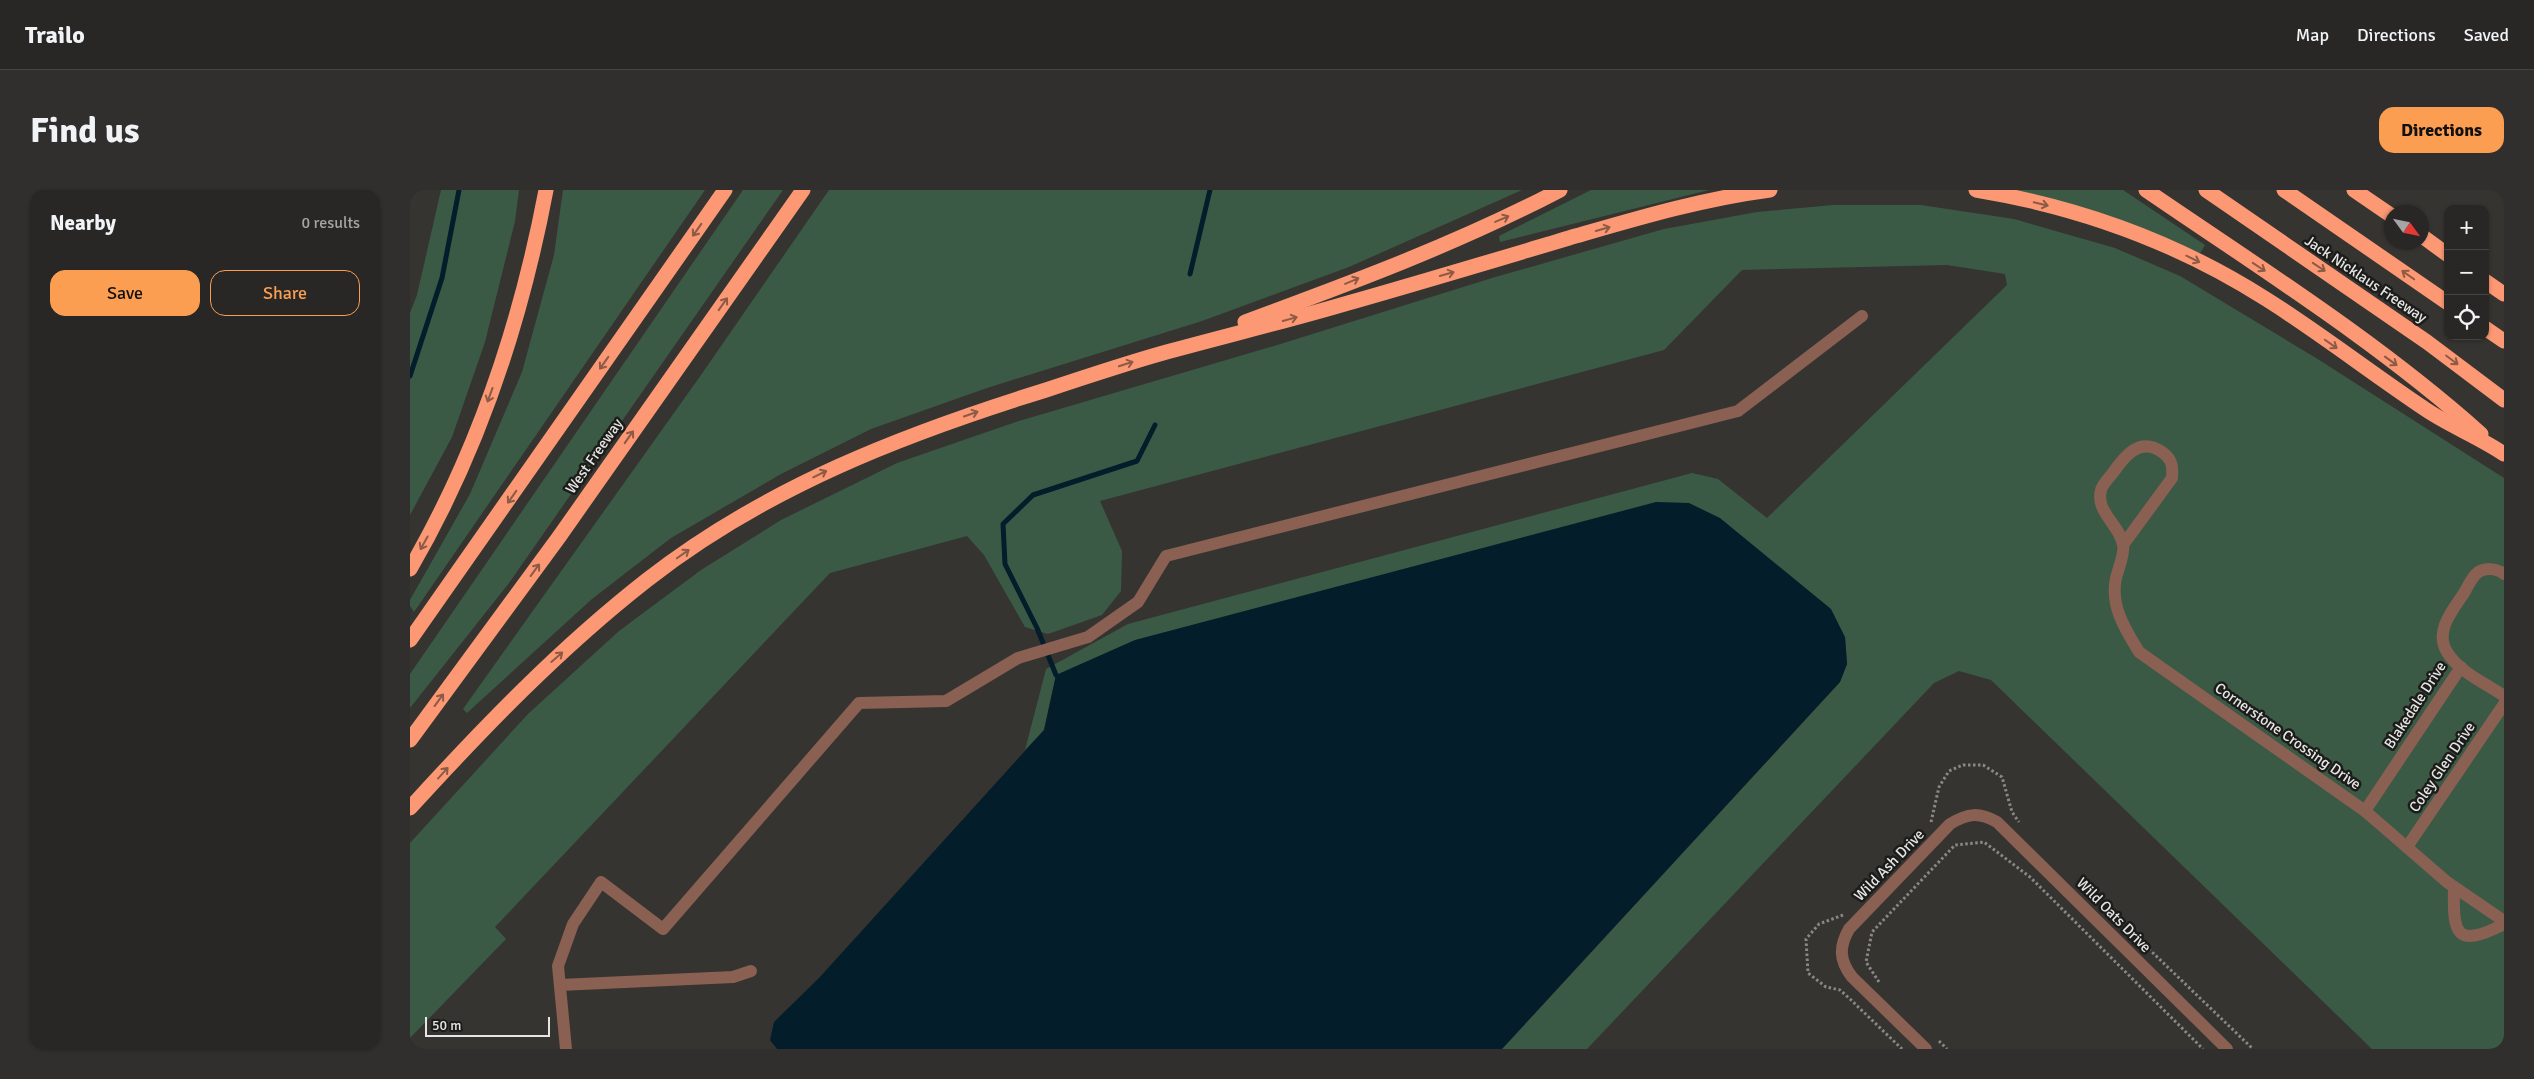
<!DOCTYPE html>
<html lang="en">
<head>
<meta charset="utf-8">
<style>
  :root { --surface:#282725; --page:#302f2d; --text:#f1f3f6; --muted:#a5a5a7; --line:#444442; --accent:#fb9e51 }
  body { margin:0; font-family:Signika,sans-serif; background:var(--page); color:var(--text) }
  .controls { position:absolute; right:15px; top:15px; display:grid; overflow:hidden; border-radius:10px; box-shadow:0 1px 4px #0004 }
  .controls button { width:45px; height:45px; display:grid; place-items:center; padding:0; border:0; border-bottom:1px solid var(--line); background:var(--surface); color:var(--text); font:25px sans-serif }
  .compass { position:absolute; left:1974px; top:15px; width:45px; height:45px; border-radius:50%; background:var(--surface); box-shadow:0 1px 4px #0004; rotate:123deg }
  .scale { position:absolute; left:15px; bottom:12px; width:125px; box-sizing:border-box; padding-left:5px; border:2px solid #e6e6e4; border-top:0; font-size:14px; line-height:18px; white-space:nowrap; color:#e6e6e4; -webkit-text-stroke:4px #1c1c1a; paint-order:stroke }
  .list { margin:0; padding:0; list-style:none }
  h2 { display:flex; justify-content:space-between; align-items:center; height:65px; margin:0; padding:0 20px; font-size:21px }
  h2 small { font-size:16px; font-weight:400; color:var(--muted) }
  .actions { display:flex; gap:10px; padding:15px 20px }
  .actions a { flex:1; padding:11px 0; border:1px solid var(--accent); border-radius:15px; text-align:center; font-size:18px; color:var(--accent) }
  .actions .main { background:var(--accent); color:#111 }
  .icon { flex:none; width:28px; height:28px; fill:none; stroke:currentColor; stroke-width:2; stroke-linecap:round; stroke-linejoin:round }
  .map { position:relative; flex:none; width:2094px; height:859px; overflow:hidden; border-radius:15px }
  header { display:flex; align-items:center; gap:30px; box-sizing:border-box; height:70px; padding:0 25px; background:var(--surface); border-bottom:1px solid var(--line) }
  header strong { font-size:24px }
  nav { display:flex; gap:28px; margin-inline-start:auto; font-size:18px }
  .intro { display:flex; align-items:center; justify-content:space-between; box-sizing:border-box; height:120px; padding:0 30px }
  h1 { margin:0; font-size:35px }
  .button { padding:12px 22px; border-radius:15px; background:var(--accent); color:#111; font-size:18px; font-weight:700 }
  main { display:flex; gap:30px; padding:0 30px }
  aside { flex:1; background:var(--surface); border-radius:15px; box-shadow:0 1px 4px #0004 }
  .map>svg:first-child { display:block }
  .green { fill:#3b5a45 }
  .water { fill:#031d2b }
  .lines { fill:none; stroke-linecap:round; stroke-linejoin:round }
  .stream { stroke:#031d2b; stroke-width:5 }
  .path { stroke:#888885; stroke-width:3; stroke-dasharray:2.5 2.5; stroke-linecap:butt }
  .minor { stroke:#896051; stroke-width:12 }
  .highway { stroke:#fc9873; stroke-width:15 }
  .oneway { stroke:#8c5a46 }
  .labels { text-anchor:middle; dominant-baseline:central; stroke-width:5; stroke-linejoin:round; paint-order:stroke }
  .street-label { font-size:15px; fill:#e6e6e4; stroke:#1c1c1a }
</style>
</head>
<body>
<header>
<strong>Trailo</strong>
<nav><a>Map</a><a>Directions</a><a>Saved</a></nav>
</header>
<div class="intro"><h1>Find us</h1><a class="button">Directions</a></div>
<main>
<aside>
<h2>Nearby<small>0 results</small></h2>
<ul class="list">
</ul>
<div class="actions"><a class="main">Save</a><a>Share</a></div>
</aside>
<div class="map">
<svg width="2094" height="859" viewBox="0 0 2094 859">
  <rect width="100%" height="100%" fill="#353431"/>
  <g class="green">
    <path d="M31,0H109L105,31L75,152L42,247L0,325V123L7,105Z"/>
    <path d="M153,0H295L4,422L0,416V410L60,304L112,182L144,65Z"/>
    <path d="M333,0H373L99,393L0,518V484Z"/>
    <path d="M419,0H1112L939,77L792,131L577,198L461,239L371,284L261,348L182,409L57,523L53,519L291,185Z"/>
    <path d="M1181,0H1299L1090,52L1089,46Z"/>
    <path d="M1601,0H1713L1795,55L1789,65Z"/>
    <path d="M1423,15H1511L1604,29L1705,58L1770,86L1906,168L2094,288V859H1962L1581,490L1549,481L1524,493L1177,859H1092L1430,492L1437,474L1435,447L646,485L634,540L615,560L636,479L718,434L1282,283L1308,289L1357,328L1597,95L1595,84L1537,75L1332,80L1254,160L690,311L712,361L711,401L692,425L638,444L615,437L574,365L557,346L420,383L85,737L96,749L0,848V653L118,524L209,441L291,380L371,330L487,273L609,231L864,156L1082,88L1254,39L1347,22Z"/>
  </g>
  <path class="water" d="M1246,312L1279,313L1310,328L1421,419L1435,447L1437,474L1430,492L1092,859H367L360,850L364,832L409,788L634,540L646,485L725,450Z"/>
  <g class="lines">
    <g class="stream">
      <path d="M780,84L800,0"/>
      <path d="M0,186L32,88L49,0"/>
      <path d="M646,485L627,438L595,374L593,334L623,305L727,271L745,235"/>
    </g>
    <g class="path">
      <path d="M1521,632L1529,597L1539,581L1553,575H1573L1592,587L1602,622L1609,632"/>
      <path d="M1433,725L1409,734L1396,749L1398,783L1416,797L1430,800L1440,809L1492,859"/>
      <path d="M1717,738L1843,859"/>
      <path d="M1469,792L1456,772L1462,742L1545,655L1574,652L1620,687L1793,859"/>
      <path d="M1529,851L1537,859"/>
    </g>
    <g class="minor">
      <path d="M1713,355L1762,288C1763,276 1762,269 1752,262C1729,246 1714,267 1702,284C1698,289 1692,295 1691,300C1685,322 1710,335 1713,355C1715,364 1708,379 1706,388C1700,416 1715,439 1729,462L1955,621L2037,692L2094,731"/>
      <path d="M2094,384C2086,378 2074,377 2066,384C2061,389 2057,398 2054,403C2043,420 2024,441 2037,462C2049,482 2075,493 2094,506"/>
      <path d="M1955,621L2051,477"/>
      <path d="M1997,657L2094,514"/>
      <path d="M2044,697C2043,744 2045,759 2094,734"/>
      <path d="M150,795L323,787L341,781"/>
      <path d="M156,859L148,776L163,734L191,692L253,739L449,513L536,511L608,468L678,447L728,412L756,366L1328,221L1452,126"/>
      <path d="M1516,859L1442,787C1429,770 1429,757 1439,739L1540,634C1558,623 1569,622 1587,632L1817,859"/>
    </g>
    <g class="highway">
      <path d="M1566,0C1669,17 1768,53 1856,109C1910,143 1961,183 2015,219C2040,236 2069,247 2094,264"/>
      <path d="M1736,0C1850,78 1968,152 2071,244"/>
      <path d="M1796,0L2017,152L2094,210"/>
      <path d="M1874,0L2038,113"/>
      <path d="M1944,0L1982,26"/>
      <path d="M2012,46L2038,65"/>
      <path d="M2075,91L2094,104"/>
      <path d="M835,132C941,93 1049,53 1150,0"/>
      <path d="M2075,138L2094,151"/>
      <path d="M0,379C68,262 111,132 136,0"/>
      <path d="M0,450L315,0"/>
      <path d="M0,550L149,347L393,0"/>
      <path d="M0,618C74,537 150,458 237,390C356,297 494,244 636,200C675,187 714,174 753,163C815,146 877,131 938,113C1012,92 1085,70 1159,48C1225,29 1291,9 1360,0"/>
    </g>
  </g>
  <defs><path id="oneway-shaft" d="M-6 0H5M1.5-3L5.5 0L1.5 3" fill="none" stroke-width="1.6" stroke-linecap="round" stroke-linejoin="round" transform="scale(1.25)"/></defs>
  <g class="oneway">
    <use href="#oneway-shaft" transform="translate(1631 14) rotate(14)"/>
    <use href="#oneway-shaft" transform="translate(1092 29) rotate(-23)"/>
    <use href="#oneway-shaft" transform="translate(1193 39) rotate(-16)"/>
    <use href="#oneway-shaft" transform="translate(287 40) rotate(125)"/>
    <use href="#oneway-shaft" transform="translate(1783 69) rotate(26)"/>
    <use href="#oneway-shaft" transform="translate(1849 77) rotate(34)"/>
    <use href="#oneway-shaft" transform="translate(1909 77) rotate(34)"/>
    <use href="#oneway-shaft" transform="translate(1037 84) rotate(-16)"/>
    <use href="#oneway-shaft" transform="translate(1998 85) rotate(-145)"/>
    <use href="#oneway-shaft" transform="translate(942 91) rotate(-23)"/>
    <use href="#oneway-shaft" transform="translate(313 114) rotate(-55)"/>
    <use href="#oneway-shaft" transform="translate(880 129) rotate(-15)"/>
    <use href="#oneway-shaft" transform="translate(1921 154) rotate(35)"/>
    <use href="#oneway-shaft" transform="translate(2042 170) rotate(37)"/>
    <use href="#oneway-shaft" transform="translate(1981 171) rotate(36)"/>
    <use href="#oneway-shaft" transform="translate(194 173) rotate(125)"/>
    <use href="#oneway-shaft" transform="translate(716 174) rotate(-18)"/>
    <use href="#oneway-shaft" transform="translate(80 205) rotate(110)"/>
    <use href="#oneway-shaft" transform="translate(561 224) rotate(-19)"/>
    <use href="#oneway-shaft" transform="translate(219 247) rotate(-55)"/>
    <use href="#oneway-shaft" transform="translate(410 284) rotate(-26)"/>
    <use href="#oneway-shaft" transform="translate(102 307) rotate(125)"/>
    <use href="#oneway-shaft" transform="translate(14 353) rotate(119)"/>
    <use href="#oneway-shaft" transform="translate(273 364) rotate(-35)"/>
    <use href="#oneway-shaft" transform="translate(125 380) rotate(-54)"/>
    <use href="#oneway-shaft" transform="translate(147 467) rotate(-41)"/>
    <use href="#oneway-shaft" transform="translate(29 510) rotate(-54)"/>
    <use href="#oneway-shaft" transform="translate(33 583) rotate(-48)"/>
  </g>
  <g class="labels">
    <g class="street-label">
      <text transform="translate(1956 89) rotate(34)">Jack Nicklaus Freeway</text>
      <text transform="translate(184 266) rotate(-55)">West Freeway</text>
      <text transform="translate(2005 515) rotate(-57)">Blakedale Drive</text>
      <text transform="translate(1878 546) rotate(35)">Cornerstone Crossing Drive</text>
      <text transform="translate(2032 577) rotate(-56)">Coley Glen Drive</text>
      <text transform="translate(1479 675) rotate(-46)">Wild Ash Drive</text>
      <text transform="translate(1704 725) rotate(45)">Wild Oats Drive</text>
    </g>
  </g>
</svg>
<div class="controls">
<button>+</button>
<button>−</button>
<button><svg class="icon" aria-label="locate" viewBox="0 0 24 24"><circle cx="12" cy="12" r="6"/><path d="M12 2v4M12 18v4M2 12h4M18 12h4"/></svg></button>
</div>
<svg class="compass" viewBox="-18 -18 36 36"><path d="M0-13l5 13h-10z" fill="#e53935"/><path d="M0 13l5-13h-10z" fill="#a5a5a7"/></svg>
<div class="scale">50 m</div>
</div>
</main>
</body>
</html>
